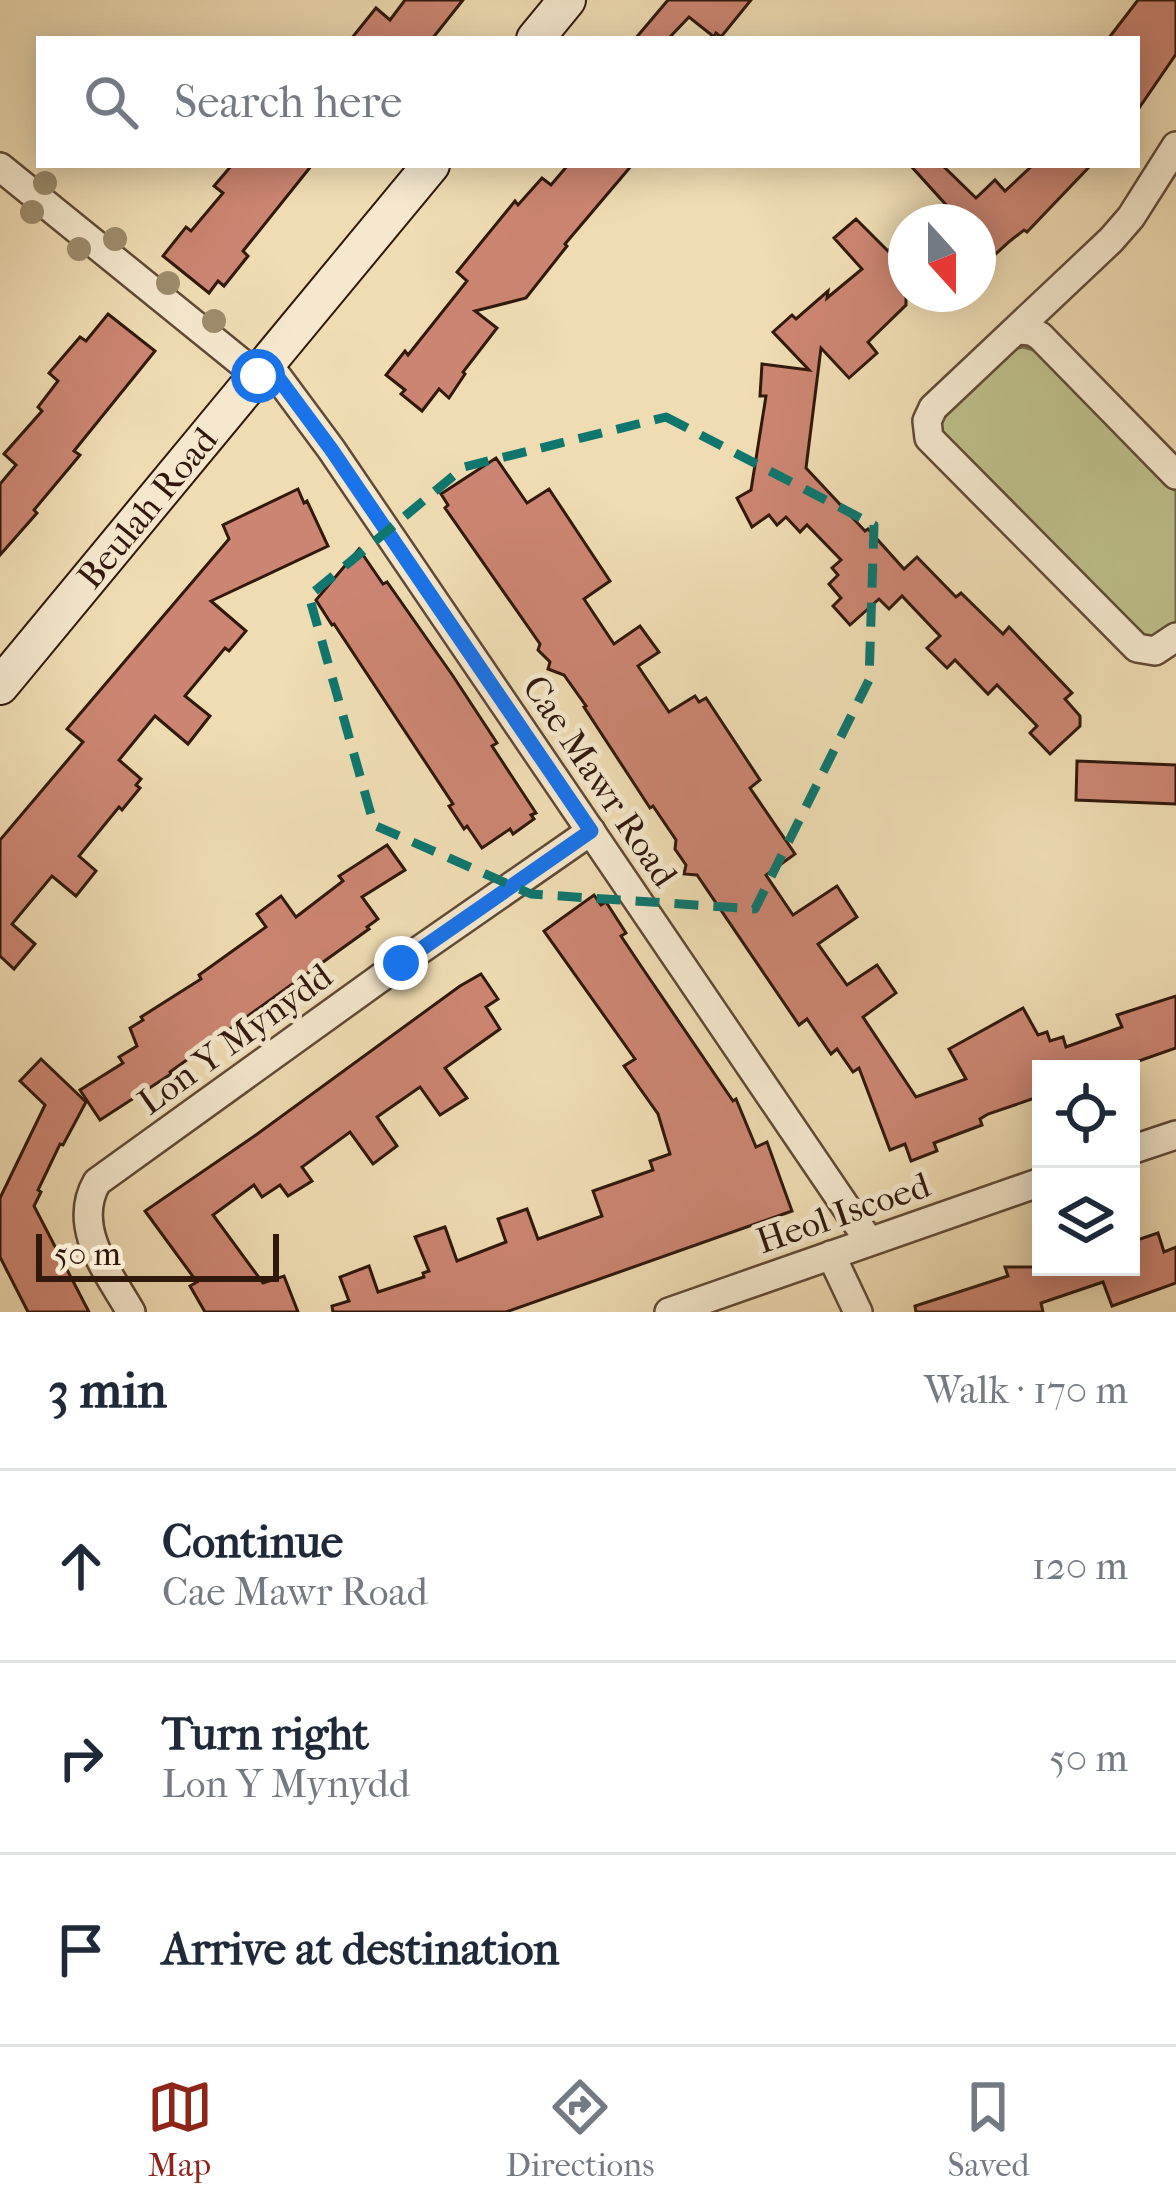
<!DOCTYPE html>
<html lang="en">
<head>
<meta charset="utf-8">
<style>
  :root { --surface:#fff; --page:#f6f6f7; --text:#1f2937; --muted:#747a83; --line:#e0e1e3; --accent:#8f2418 }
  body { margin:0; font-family:"IM FELL French Canon",serif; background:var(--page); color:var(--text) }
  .controls { position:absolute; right:36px; bottom:36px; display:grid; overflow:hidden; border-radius:0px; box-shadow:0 6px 30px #0003 }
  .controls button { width:108px; height:108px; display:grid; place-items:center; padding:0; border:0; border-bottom:3px solid var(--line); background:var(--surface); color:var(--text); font:60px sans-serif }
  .compass { position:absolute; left:888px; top:204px; width:108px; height:108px; border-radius:50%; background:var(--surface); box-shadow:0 6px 30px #0003; rotate:159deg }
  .scale { position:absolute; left:36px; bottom:30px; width:243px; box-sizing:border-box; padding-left:12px; border:6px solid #30180d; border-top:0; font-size:33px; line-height:42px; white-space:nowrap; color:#30180d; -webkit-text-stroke:9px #f5e8ce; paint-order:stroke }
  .stop { position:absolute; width:36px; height:36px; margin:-27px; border:9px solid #1a73e8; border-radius:50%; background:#fff }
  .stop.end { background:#1a73e8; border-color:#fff; box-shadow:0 3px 12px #0008 }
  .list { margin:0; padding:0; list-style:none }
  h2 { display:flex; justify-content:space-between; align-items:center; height:156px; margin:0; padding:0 48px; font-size:51px }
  h2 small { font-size:39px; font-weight:400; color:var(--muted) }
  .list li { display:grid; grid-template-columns:78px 1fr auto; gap:36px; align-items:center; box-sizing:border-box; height:192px; padding:0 48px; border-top:3px solid var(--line) }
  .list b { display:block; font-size:45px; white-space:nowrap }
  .list p { margin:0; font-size:39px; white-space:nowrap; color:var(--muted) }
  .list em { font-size:39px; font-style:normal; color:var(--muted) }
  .icon { flex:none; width:66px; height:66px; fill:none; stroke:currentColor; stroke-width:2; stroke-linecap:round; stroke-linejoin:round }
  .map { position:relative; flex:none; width:1176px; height:1312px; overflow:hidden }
  .search { position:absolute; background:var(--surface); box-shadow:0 6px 30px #0003; left:36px; right:36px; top:36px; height:132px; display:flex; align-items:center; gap:30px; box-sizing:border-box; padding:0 42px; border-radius:0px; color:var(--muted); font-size:45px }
  .sheet { height:732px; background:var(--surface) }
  nav { display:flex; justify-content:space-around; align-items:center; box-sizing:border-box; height:168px; border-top:3px solid var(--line); background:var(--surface); font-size:33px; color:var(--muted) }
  nav a { display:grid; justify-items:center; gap:6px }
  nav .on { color:var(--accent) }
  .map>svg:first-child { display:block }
  .green { fill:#bdbf8a; stroke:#766c4c; stroke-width:3 }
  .building { fill:#cc8572; stroke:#30180d; stroke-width:3 }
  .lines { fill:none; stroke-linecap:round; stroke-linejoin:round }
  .street-casing { stroke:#604936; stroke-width:32 }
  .secondary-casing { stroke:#30180d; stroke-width:40 }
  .street { stroke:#f5e8ce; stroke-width:27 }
  .secondary { stroke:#f5e8ce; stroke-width:36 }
  .tree { fill:#9d8c6c }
  .route { stroke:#1a73e8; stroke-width:15 }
  .marked { fill:none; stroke:#0f766e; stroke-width:9; stroke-dasharray:24 15; stroke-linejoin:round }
  .labels { text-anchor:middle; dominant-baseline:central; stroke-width:10; stroke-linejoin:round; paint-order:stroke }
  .street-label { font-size:36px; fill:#30180d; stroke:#f5e8ce }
</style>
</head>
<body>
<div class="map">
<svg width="1176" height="1312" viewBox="0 0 1176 1312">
  <rect width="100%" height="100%" fill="#efdcb3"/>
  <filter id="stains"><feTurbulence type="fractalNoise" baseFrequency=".00167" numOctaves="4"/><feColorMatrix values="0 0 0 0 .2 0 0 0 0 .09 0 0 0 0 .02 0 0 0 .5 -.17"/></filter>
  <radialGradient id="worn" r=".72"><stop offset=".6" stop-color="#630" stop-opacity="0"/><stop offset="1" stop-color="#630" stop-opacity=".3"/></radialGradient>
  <path class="green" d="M1023,347L1037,351L1176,491V623L1164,635L1148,640L941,434L938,425L941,416L1014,349Z"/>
  <g class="building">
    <path d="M405,0H463L432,39H351L376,8L390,20Z"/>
    <path d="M668,0H751L721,37L716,33L714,37L689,17L668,39H635Z"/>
    <path d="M1138,0H1176V54L1137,111V39H1108Z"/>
    <path d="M232,165H312L243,251L248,256L224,286L218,281L209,293L163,256L186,227L191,231L223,193L214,186Z"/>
    <path d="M568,165H632L565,244L567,246L526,298L475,311L497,328L463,372L465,374L449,398L439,389L422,411L401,394L405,390L386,375L405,351L408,355L467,281L457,272L515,201L518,205L542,178L551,185Z"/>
    <path d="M910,165H942L976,198L995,180L1005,191L1033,165H1091L1027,232L1024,230L1010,241L978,270V222H932L948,207Z"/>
    <path d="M856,219L888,251L906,236V305L868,342L877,353L849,378L821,348L806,468L865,531L868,529L904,569L917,557L956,597L961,593L1003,634L1009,627L1072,693L1065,699L1080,716V726L1050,754L1030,733L1037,726L997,685L988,694L955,660L947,668L927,648L940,636L902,596L889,609L879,599L850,625L833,606L841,598L829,584L838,575L832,568L841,560L807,525L800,532L786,517L777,525L769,515L752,527L737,498L751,490L766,396H760L762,364L809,370L773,332L792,315L796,319L828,291L827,298L862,269L834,238Z"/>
    <path d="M108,314L155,351L74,451L80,455L34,510L37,513L0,555V484L16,465L4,454L42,411L38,407L58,381L49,373L80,337L86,341Z"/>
    <path d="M496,458L527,503L549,489L610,581L584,599L614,644L640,626L659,652L638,666L669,712L695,696L699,702L706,698L735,742L760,780L750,788L795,854L766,875L793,915L837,886L857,917L818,944L847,985L877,965L896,993L863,1017L916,1097L966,1079L949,1049L1023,1008L1038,1035L1047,1032L1050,1041L1063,1037L1066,1047L1122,1027L1117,1015L1176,996V1048L1116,1069H1041V1096L988,1114L980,1119L982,1125L934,1143L937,1151L911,1161L905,1144L890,1150L859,1068L853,1072L837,1049L831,1054L807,1019L799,1025L697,875L684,874L686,865L675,849L676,840L653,806L650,808L584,707L586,706L564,675L548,669L550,662L538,650L540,644L445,508L448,505L441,494Z"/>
    <path d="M298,489L304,503L307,501L328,546L211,601L246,631L229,651L225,648L185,696L210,716L188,744L155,716L119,760L141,779L136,785L140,788L122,810L119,807L79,856L96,871L76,896L52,876L12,924L35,944L14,969L0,956V840L83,742L67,729L229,539L223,525Z"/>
    <path d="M359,549L383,584L387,582L453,676L497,743L492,746L536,813L531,815L534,819L513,834L510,829L482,848L467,826L464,829L449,806L453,804L334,624L332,625L316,600Z"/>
    <path d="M1077,761L1176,765V804L1076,800Z"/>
    <path d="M387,845L405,870L362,897L378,919L367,927L369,929L170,1072L171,1074L100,1120L80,1090L123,1063L119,1057L137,1046L130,1028L143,1020L141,1017L201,979L199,975L266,927L257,914L281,896L296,917L343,881L339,876Z"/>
    <path d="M594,895L601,905L606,902L626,933L621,936L641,966L733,1101L736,1099L756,1147L767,1142L792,1211L506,1312H333L332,1306L349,1301L340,1277L369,1266L378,1292L424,1277L423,1273L429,1271L415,1237L445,1227L457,1261L506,1242L498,1219L527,1209L538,1239L602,1216L593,1191L653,1170L650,1161L670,1154L658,1114L624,1066L635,1059L544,931Z"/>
    <path d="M481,974L498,999L486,1007L500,1029L445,1068L467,1098L440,1115L420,1087L377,1117L397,1146L373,1164L350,1132L302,1167L312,1181L288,1196L280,1185L262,1197L254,1185L213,1215L263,1283L284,1276L298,1312H205L190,1286L197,1282L145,1211L253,1137L460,986Z"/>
    <path d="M41,1059L86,1102L63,1145L60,1144L38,1190L41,1192L34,1206L89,1312H28L0,1257V1198L45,1105L20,1081Z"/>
    <path d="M1158,1233L1164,1252L1176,1247V1283L1112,1306L1103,1282L1041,1303L1043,1312H916L915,1306L1008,1276L1005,1267H1131V1242Z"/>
  </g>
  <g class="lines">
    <defs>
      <g id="street">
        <path d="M1176,146L1131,217L1111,240L933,408L927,421L929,438L1137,648L1155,651L1176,637"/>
        <path d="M0,167L258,376"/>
        <path d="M1018,330L1031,331L1040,336L1176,475"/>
        <path d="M268,364L331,449L869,1241"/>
        <path d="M1131,1150L1176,1135"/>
        <path d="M831,1255L858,1312"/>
        <path d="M131,1312C108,1272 71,1227 97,1182L401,963L591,831"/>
        <path d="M669,1312L1041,1182"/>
      </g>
      <g id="secondary">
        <path d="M535,39L567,0"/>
        <path id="s1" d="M0,686L431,165"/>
      </g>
    </defs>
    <use href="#street" class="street-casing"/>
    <use href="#secondary" class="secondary-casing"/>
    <use href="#street" class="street"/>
    <use href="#secondary" class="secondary"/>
  </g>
  <g class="tree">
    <circle cx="45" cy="183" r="12"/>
    <circle cx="32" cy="212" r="12"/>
    <circle cx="115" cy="239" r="12"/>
    <circle cx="79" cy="249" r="12"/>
    <circle cx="168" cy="283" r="12"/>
    <circle cx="214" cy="321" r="12"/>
  </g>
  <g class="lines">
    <path class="route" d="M258,376L268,364L331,449L591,831L401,963"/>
  </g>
  <path class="marked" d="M666,417L874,525L869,680L755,909L531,894L374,825L309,596L464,467Z"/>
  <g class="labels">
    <g class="street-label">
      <text stroke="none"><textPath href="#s1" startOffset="231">Beulah Road</textPath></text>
      <text transform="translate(600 781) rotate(56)">Cae Mawr Road</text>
      <text transform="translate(235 1039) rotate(-36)">Lon Y Mynydd</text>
      <text transform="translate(843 1213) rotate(-19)">Heol Iscoed</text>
    </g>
  </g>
  <rect width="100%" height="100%" filter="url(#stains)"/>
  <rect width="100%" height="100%" fill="url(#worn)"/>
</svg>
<div class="controls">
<button><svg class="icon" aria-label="locate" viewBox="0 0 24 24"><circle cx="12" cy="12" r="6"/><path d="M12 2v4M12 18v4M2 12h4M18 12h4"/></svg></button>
<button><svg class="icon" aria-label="layers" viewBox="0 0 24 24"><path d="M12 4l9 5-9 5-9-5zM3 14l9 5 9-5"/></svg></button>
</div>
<svg class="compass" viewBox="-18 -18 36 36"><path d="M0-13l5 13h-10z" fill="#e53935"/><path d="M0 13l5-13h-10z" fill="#747a83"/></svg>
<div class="scale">50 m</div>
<div class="stop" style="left:258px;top:376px"></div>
<div class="stop end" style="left:401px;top:963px"></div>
<div class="search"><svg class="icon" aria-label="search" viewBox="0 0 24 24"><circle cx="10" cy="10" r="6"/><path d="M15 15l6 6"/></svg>Search here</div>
</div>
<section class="sheet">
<h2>3 min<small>Walk · 170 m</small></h2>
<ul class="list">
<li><svg class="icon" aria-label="ahead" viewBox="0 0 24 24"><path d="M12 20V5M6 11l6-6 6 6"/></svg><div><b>Continue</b><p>Cae Mawr Road</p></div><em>120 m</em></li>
<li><svg class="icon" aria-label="right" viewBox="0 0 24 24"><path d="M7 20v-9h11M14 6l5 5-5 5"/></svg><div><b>Turn right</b><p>Lon Y Mynydd</p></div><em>50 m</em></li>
<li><svg class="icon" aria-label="arrive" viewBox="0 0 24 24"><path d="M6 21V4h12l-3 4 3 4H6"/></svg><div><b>Arrive at destination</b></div></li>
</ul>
</section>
<nav>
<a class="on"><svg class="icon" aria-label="map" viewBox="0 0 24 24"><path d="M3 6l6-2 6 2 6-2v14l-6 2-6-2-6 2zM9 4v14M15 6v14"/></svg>Map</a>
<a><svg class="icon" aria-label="directions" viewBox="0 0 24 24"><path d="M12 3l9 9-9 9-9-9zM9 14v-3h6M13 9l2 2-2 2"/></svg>Directions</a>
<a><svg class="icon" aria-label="saved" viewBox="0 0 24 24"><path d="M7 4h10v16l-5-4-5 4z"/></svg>Saved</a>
</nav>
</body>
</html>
